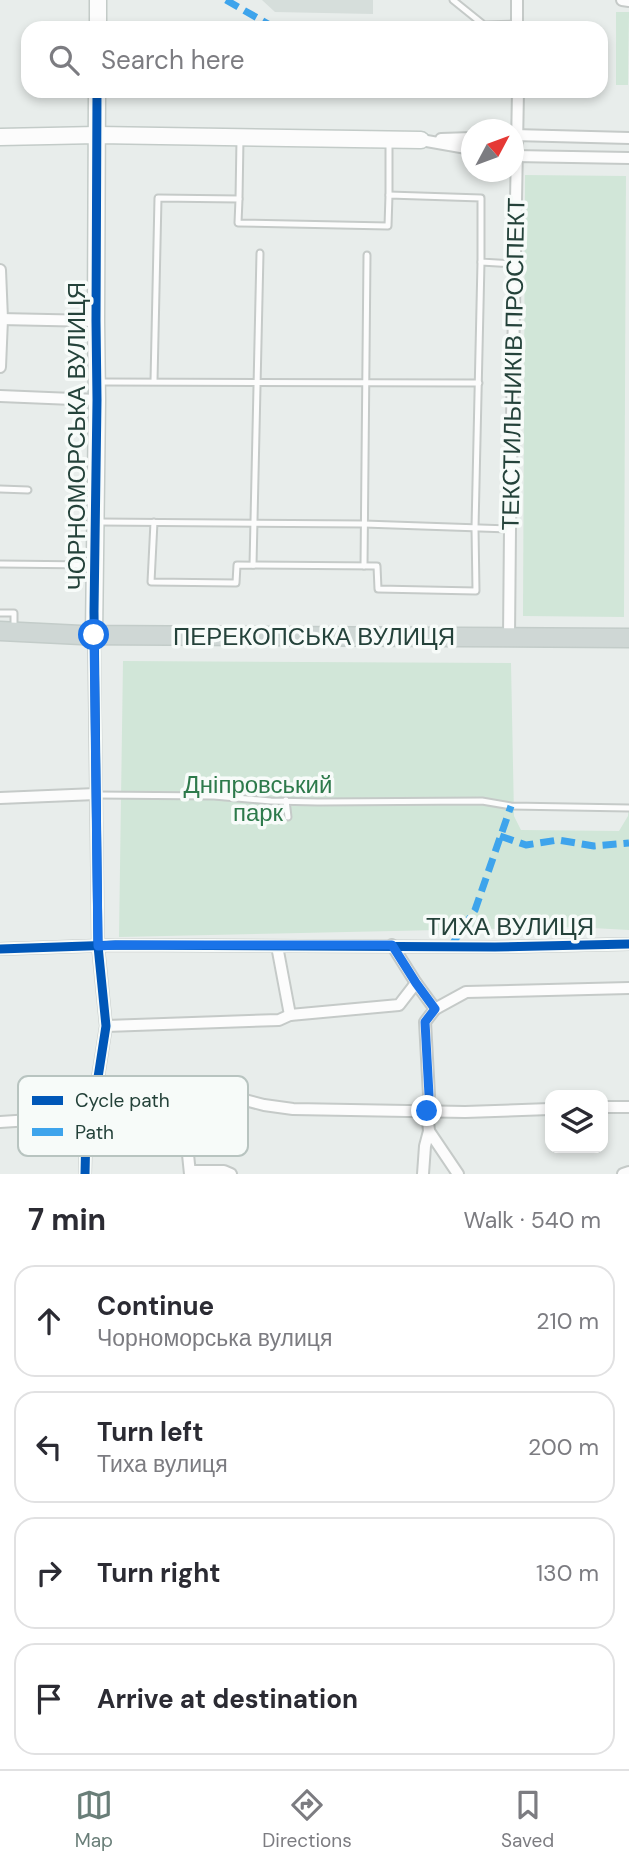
<!DOCTYPE html>
<html lang="en">
<head>
<meta charset="utf-8">
<style>
  :root { --surface:#fff; --page:#f2f2f3; --text:#2b2b33; --muted:#7c7c81; --line:#e1e1e2; --accent:#697e78 }
  body { margin:0; font-family:"DM Sans",sans-serif; background:var(--page); color:var(--text) }
  .controls { position:absolute; right:21px; bottom:21px; display:grid; overflow:hidden; border-radius:14px; box-shadow:0 4px 10px #0003 }
  .controls button { width:63px; height:63px; display:grid; place-items:center; padding:0; border:0; border-bottom:2px solid var(--line); background:var(--surface); color:var(--text); font:35px sans-serif }
  .compass { position:absolute; left:461px; top:119px; width:63px; height:63px; border-radius:50%; background:var(--surface); box-shadow:0 4px 10px #0003; rotate:49deg }
  .stop { position:absolute; width:21px; height:21px; margin:-16px; border:5px solid #1a73e8; border-radius:50%; background:#fff }
  .stop.end { background:#1a73e8; border-color:#fff; box-shadow:0 2px 7px #0008 }
  .list { margin:0; padding:0; list-style:none }
  h2 { display:flex; justify-content:space-between; align-items:center; height:91px; margin:0; padding:0 28px; font-size:30px }
  h2 small { font-size:23px; font-weight:400; color:var(--muted) }
  .list li { display:grid; grid-template-columns:46px 1fr auto; gap:21px; align-items:center; box-sizing:border-box; height:112px; margin:0 14px 14px; padding:0 14px; border:2px solid var(--line); border-radius:21px }
  .list b { display:block; font-size:26px; white-space:nowrap }
  .list p { margin:0; font-size:23px; white-space:nowrap; color:var(--muted) }
  .list em { font-size:23px; font-style:normal; color:var(--muted) }
  .icon { flex:none; width:38px; height:38px; fill:none; stroke:currentColor; stroke-width:2; stroke-linecap:round; stroke-linejoin:round }
  .map { position:relative; flex:none; width:629px; height:1174px; overflow:hidden }
  .search { position:absolute; background:var(--surface); box-shadow:0 4px 10px #0003; left:21px; right:21px; top:21px; height:77px; display:flex; align-items:center; gap:18px; box-sizing:border-box; padding:0 24px; border-radius:21px; color:var(--muted); font-size:26px }
  .sheet { height:595px; background:var(--surface) }
  nav { display:flex; justify-content:space-around; align-items:center; box-sizing:border-box; height:98px; border-top:2px solid var(--line); background:var(--surface); font-size:19px; color:var(--muted) }
  nav a { display:grid; justify-items:center; gap:4px }
  nav .on { color:var(--accent) }
  .map>svg:first-child { display:block }
  .built { fill:#d6dedb }
  .green { fill:#d1e6d8 }
  .lines { fill:none; stroke-linecap:round; stroke-linejoin:round }
  .lane-casing { stroke:#c5cac8; stroke-width:9 }
  .street-casing { stroke:#c5cac8; stroke-width:14 }
  .secondary-casing { stroke:#c3cbc8; stroke-width:19 }
  .primary-casing { stroke:#c3ccc9; stroke-width:21 }
  .lane { stroke:#fcfcfc; stroke-width:5 }
  .street { stroke:#fcfcfc; stroke-width:10 }
  .secondary { stroke:#fcfcfc; stroke-width:16 }
  .primary { stroke:#cfd7d5; stroke-width:18 }
  .quiet { stroke:#3ea4ec; stroke-width:7; stroke-dasharray:14 7; stroke-linecap:butt }
  .cycleway-casing { stroke:#f7fbf9; stroke-width:13 }
  .cycleway { stroke:#0057b8; stroke-width:9 }
  .route { stroke:#1a73e8; stroke-width:9 }
  .labels { text-anchor:middle; dominant-baseline:central; stroke-width:7; stroke-linejoin:round; paint-order:stroke }
  .street-label { font-size:24px; fill:#24423a; stroke:#f7fbf9 }
  .park-label { font-size:24px; fill:#2d7a4b; stroke:#f7fbf9 }
  .key { fill:#f7fbf9; stroke:#b8c4c0; stroke-width:2 }
  .key-label { font-size:19px; fill:#24423a }
</style>
</head>
<body>
<div class="map">
<svg width="629" height="1174" viewBox="0 0 629 1174">
  <rect width="100%" height="100%" fill="#e8edeb"/>
  <path class="built" d="M262,0H373V14L275,12Z"/>
  <g class="green">
    <path d="M616,12H629L628,85H616Z"/>
    <path d="M525,175L626,176L624,617L523,616Z"/>
    <path d="M123,661L511,663L514,816L521,830L619,831L628,816L629,804V930L574,927L119,937Z"/>
  </g>
  <g class="lines">
    <defs>
      <g id="lane">
        <path d="M453,0L484,25L517,24"/>
        <path d="M389,143V195"/>
        <path d="M239,199L240,139"/>
        <path d="M154,381L158,198L239,199L238,223L388,226L389,195L481,198V262L514,264"/>
        <path d="M101,382L479,383"/>
        <path d="M0,489L28,490"/>
        <path d="M99,522L364,524L509,529"/>
        <path d="M154,522L151,582L236,583L237,565L377,566L378,589L476,591L475,528L481,262"/>
        <path d="M0,564L91,565"/>
        <path d="M253,565L260,253"/>
        <path d="M364,566L367,255"/>
        <path d="M0,613H14V628"/>
        <path d="M97,795L214,796L271,801L318,802L482,801L511,806L629,808"/>
        <path d="M286,800L288,817"/>
      </g>
      <g id="street">
        <path d="M622,0L629,1"/>
        <path d="M517,28V0"/>
        <path d="M514,135L629,138"/>
        <path d="M441,139L472,138"/>
        <path d="M421,140L472,149"/>
        <path d="M514,156L629,158"/>
        <path d="M0,270L2,319L0,367"/>
        <path d="M0,319L96,321"/>
        <path d="M0,396L97,400"/>
        <path d="M509,636L510,529L518,91"/>
        <path d="M0,798L96,794"/>
        <path d="M392,945L416,983L435,1009L425,1022L429,1095L427,1111L429,1131L458,1174"/>
        <path d="M277,946L290,1015"/>
        <path d="M0,949L115,945L495,947L629,944"/>
        <path d="M435,1009L466,992L629,988"/>
        <path d="M106,1026L279,1020L290,1015L399,1005L416,983"/>
        <path d="M603,1107H629"/>
        <path d="M184,1115L190,1174"/>
        <path d="M0,1122L92,1116L106,1121L184,1115L215,1103L245,1100L264,1105L293,1109L465,1112L550,1109"/>
        <path d="M190,1171H224L231,1174"/>
        <path d="M85,1174L86,1131L92,1116L106,1026L98,946L94,635"/>
        <path d="M423,1174L425,1146L429,1131"/>
        <path d="M623,1174L629,1172"/>
      </g>
      <g id="secondary">
        <path d="M98,28V0"/>
        <path d="M0,137L97,135L421,140"/>
        <path d="M94,635L97,400L96,321L97,91"/>
      </g>
      <path id="primary" d="M0,631L81,635L629,638"/>
    </defs>
    <use href="#lane" class="lane-casing"/>
    <use href="#street" class="street-casing"/>
    <use href="#secondary" class="secondary-casing"/>
    <use href="#primary" class="primary-casing"/>
    <use href="#lane" class="lane"/>
    <use href="#street" class="street"/>
    <use href="#secondary" class="secondary"/>
    <use href="#primary" class="primary"/>
    <g class="quiet">
      <path d="M226,0L275,28"/>
      <path d="M500,836L526,845L558,840L594,846L629,843"/>
      <path d="M451,946L475,910L511,806"/>
    </g>
    <defs>
      <g id="cycleway">
        <path d="M0,949L115,945L495,947L629,944"/>
        <path d="M85,1174L86,1131L92,1116L106,1026L98,946L94,612L97,400L96,321L97,91"/>
      </g>
    </defs>
    <use href="#cycleway" class="cycleway-casing"/>
    <use href="#cycleway" class="cycleway"/>
  </g>
  <g class="lines">
    <path class="route" d="M94,635L98,946L116,945H392L416,983L435,1009L425,1022L429,1095L427,1111"/>
  </g>
  <g class="labels">
    <g class="street-label">
      <text transform="translate(513 364) rotate(-89)">ТЕКСТИЛЬНИКІВ ПРОСПЕКТ</text>
      <text transform="translate(76 436) rotate(-90)">ЧОРНОМОРСЬКА ВУЛИЦЯ</text>
      <text x="314" y="636">ПЕРЕКОПСЬКА ВУЛИЦЯ</text>
      <text x="510" y="926">ТИХА ВУЛИЦЯ</text>
    </g>
    <g class="park-label">
      <text x="258" y="784">Дніпровський<tspan x="258" dy="28">парк</tspan></text>
    </g>
  </g>
  <rect x="18" y="1076" width="230" height="80" rx="10" class="key"/>
  <rect x="32" y="1096" width="31" height="9" fill="#0057b8"/>
  <rect x="32" y="1128" width="31" height="8" fill="#3ea4ec"/>
  <g class="key-label">
    <text x="75" y="1107">Cycle path</text>
    <text x="75" y="1139">Path</text>
  </g>
</svg>
<div class="controls">
<button><svg class="icon" aria-label="layers" viewBox="0 0 24 24"><path d="M12 4l9 5-9 5-9-5zM3 14l9 5 9-5"/></svg></button>
</div>
<svg class="compass" viewBox="-18 -18 36 36"><path d="M0-13l5 13h-10z" fill="#e53935"/><path d="M0 13l5-13h-10z" fill="#7c7c81"/></svg>
<div class="stop" style="left:94px;top:635px"></div>
<div class="stop end" style="left:427px;top:1111px"></div>
<div class="search"><svg class="icon" aria-label="search" viewBox="0 0 24 24"><circle cx="10" cy="10" r="6"/><path d="M15 15l6 6"/></svg>Search here</div>
</div>
<section class="sheet">
<h2>7 min<small>Walk · 540 m</small></h2>
<ul class="list">
<li><svg class="icon" aria-label="ahead" viewBox="0 0 24 24"><path d="M12 20V5M6 11l6-6 6 6"/></svg><div><b>Continue</b><p>Чорноморська вулиця</p></div><em>210 m</em></li>
<li><svg class="icon" aria-label="left" viewBox="0 0 24 24"><path d="M17 20v-9H6M10 6l-5 5 5 5"/></svg><div><b>Turn left</b><p>Тиха вулиця</p></div><em>200 m</em></li>
<li><svg class="icon" aria-label="right" viewBox="0 0 24 24"><path d="M7 20v-9h11M14 6l5 5-5 5"/></svg><div><b>Turn right</b></div><em>130 m</em></li>
<li><svg class="icon" aria-label="arrive" viewBox="0 0 24 24"><path d="M6 21V4h12l-3 4 3 4H6"/></svg><div><b>Arrive at destination</b></div></li>
</ul>
</section>
<nav>
<a class="on"><svg class="icon" aria-label="map" viewBox="0 0 24 24"><path d="M3 6l6-2 6 2 6-2v14l-6 2-6-2-6 2zM9 4v14M15 6v14"/></svg>Map</a>
<a><svg class="icon" aria-label="directions" viewBox="0 0 24 24"><path d="M12 3l9 9-9 9-9-9zM9 14v-3h6M13 9l2 2-2 2"/></svg>Directions</a>
<a><svg class="icon" aria-label="saved" viewBox="0 0 24 24"><path d="M7 4h10v16l-5-4-5 4z"/></svg>Saved</a>
</nav>
</body>
</html>
